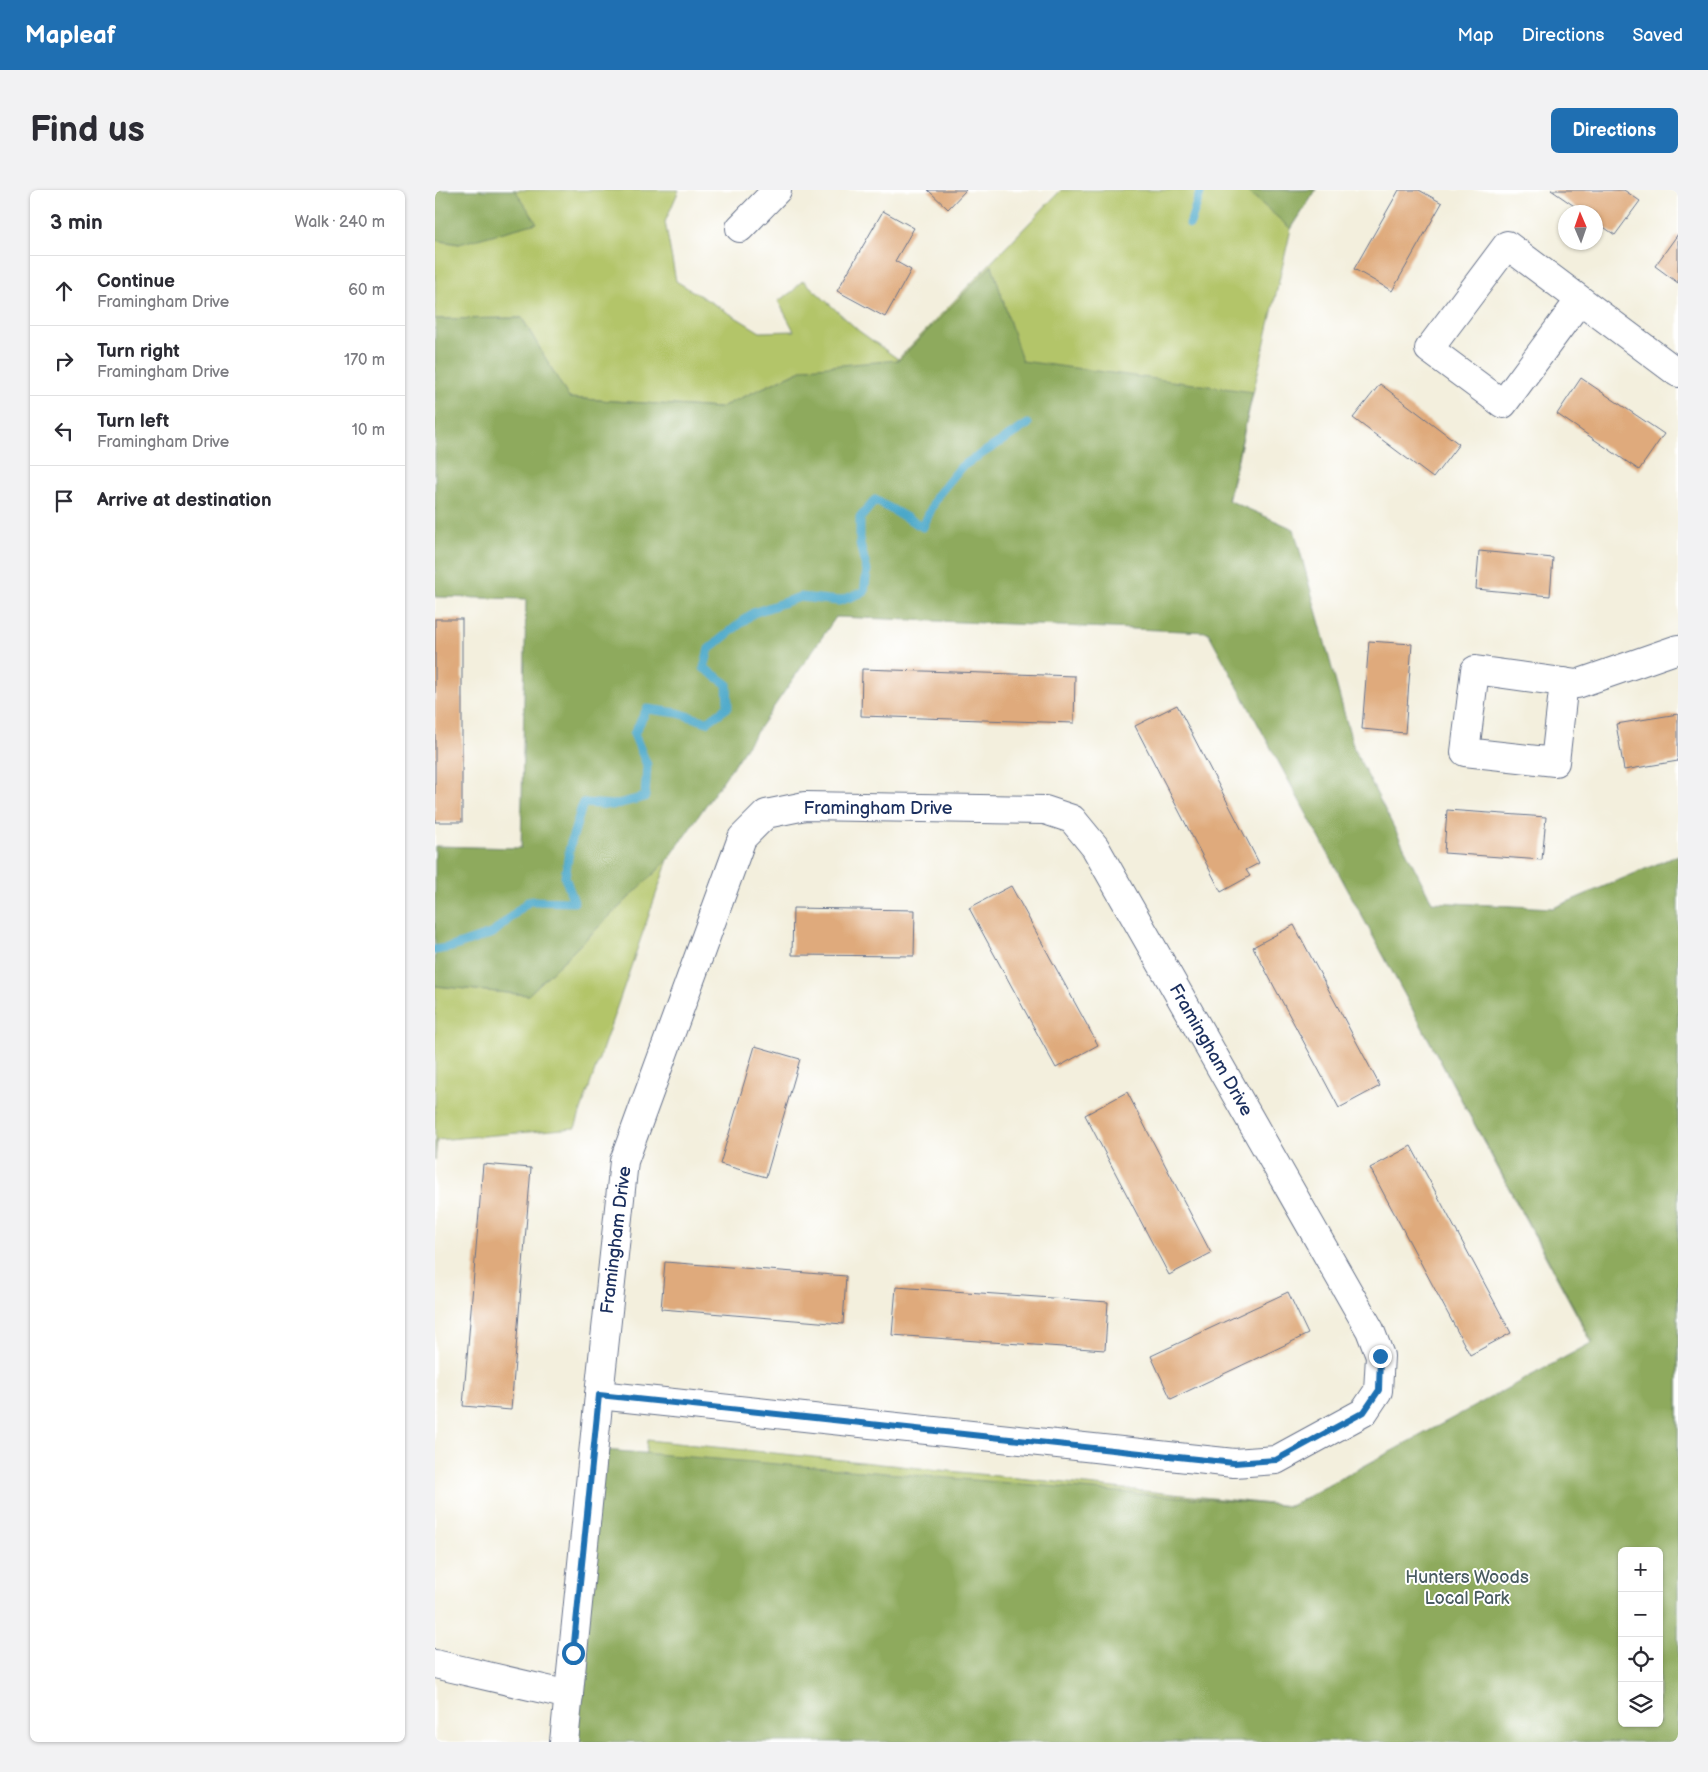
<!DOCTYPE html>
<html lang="en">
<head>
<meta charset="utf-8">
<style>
  :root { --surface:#fff; --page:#f2f2f3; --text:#2b2b33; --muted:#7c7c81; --line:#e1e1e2; --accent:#1f6fb2 }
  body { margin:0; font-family:"Balsamiq Sans",sans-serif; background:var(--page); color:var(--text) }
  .controls { position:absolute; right:15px; bottom:15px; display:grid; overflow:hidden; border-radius:8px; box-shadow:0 1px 4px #0004 }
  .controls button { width:45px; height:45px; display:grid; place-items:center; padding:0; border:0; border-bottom:1px solid var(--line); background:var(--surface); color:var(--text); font:25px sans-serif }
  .compass { position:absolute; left:1123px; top:15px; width:45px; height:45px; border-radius:50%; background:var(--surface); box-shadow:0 1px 4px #0004; rotate:358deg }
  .stop { position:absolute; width:15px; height:15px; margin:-11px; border:4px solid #1f6fb2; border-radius:50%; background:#fff }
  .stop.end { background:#1f6fb2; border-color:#fff; box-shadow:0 1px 5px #0008 }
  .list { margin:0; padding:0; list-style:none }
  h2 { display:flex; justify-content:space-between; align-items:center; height:65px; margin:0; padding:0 20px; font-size:21px }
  h2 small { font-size:16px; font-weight:400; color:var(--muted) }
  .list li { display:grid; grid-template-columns:32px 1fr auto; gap:15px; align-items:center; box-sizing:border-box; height:70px; padding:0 20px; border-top:1px solid var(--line) }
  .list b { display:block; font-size:19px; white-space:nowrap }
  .list p { margin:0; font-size:16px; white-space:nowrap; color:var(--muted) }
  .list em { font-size:16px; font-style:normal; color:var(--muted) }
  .icon { flex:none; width:28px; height:28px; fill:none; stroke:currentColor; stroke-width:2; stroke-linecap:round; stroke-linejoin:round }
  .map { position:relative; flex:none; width:1243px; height:1552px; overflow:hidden; border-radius:8px }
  header { display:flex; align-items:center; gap:30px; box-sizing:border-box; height:70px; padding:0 25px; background:var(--accent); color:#fff }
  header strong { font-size:24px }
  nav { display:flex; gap:28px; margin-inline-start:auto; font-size:18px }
  .intro { display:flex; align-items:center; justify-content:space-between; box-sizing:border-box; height:120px; padding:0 30px }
  h1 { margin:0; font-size:35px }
  .button { padding:12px 22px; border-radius:8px; background:var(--accent); color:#fff; font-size:18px; font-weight:700 }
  main { display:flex; gap:30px; padding:0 30px }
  aside { flex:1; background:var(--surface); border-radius:8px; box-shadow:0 1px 4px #0004 }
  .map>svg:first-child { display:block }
  .green { fill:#b3c569; stroke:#677a64; fill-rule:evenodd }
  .forest { fill:#8eaa5d; stroke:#546c5e; fill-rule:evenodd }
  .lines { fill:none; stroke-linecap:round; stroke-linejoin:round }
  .stream { stroke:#4ba8c9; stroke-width:9 }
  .building { fill:#dfaa7b }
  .street-casing { stroke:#67728a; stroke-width:30 }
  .street { stroke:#fff; stroke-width:28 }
  .route { stroke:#1f6fb2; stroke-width:6 }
  .labels { text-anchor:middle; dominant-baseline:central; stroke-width:4; stroke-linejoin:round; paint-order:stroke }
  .street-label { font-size:18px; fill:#1b2f5e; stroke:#fff }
  .park-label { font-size:18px; fill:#495c61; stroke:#fff }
</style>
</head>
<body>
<header>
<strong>Mapleaf</strong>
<nav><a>Map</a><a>Directions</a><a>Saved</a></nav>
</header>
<div class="intro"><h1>Find us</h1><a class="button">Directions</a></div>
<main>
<aside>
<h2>3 min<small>Walk · 240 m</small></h2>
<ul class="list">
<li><svg class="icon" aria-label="ahead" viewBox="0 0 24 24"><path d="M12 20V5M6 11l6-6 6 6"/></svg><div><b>Continue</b><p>Framingham Drive</p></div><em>60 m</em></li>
<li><svg class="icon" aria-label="right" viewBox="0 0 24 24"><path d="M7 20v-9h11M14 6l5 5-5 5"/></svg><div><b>Turn right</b><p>Framingham Drive</p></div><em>170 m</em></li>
<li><svg class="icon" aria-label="left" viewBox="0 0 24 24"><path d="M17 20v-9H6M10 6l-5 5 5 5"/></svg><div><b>Turn left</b><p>Framingham Drive</p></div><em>10 m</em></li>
<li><svg class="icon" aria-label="arrive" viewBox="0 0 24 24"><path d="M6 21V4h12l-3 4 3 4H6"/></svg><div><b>Arrive at destination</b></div></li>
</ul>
</aside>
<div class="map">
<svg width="1243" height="1552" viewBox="0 0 1243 1552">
  <rect width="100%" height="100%" fill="#fff"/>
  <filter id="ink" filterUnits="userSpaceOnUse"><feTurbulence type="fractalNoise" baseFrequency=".02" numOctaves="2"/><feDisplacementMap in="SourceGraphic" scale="10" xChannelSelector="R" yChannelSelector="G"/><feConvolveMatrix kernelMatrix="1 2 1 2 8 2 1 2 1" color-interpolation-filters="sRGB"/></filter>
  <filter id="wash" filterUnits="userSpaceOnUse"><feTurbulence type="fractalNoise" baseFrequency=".0096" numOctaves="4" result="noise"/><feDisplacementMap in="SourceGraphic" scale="20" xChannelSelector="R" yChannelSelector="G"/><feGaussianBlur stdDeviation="1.12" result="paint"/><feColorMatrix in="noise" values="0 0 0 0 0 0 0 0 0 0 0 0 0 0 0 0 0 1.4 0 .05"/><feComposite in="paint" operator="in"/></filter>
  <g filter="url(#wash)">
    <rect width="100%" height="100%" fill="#f3efdd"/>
    <g class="green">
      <path d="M78,0H244L230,32L241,91L325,142L359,141L343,111L358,101L368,90L424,141L463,169L626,0H881L856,39L775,390L976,760L1243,756V1552L190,1445L212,1250L855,1316L1158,1155L766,426L379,177L371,178L284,218L133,208L87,128L0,129V50L24,54ZM1187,1361H1224V1533H1187Z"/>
      <path d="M233,670L140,938L2,950L0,970V796L93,805Z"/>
    </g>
    <g class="forest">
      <path d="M0,0H80L102,33L24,54L0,50Z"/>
      <path d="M811,0H881L856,39Z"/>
      <path d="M557,75L587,171L818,202L793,310L859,339L919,559L997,712L1118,718L1243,665V1552H129L158,1259L855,1316L1158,1152L773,442L401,427L233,670L93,805L0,796V656L86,658L91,409L0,407V129L87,128L134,208L284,218L371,178L464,170ZM1187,1361H1224V1533H1187Z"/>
    </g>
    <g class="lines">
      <g class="stream">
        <path d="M755,34L766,0"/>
        <path d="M0,760L17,757L58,743L94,711L139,712L130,687L135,656L148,613L178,615L210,607L212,575L199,544L212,519L243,523L272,532L293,517L292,494L269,478L274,459L318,423L365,407L404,411L429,402L432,381L425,354V328L440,310L488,337L502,306L526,277L593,234"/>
      </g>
    </g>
    <g id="blocks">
      <g class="building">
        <path d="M493,0H531L513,19Z"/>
        <path d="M964,0H984L1007,13L957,101L919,79Z"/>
        <path d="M1116,0H1189L1205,11L1180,45L1160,31V22H1148Z"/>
        <path d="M448,21L479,38L460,71L476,80L450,127L402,101Z"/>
        <path d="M1243,44V93L1220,76Z"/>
        <path d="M1146,188L1229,244L1204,280L1122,224Z"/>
        <path d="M945,194L1024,254L998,288L918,228Z"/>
        <path d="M1044,361L1118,368L1115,406L1041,399Z"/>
        <rect x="0" y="429" width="27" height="203"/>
        <path d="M934,451L977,454L970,543L927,539Z"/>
        <path d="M427,479L640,486L639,533L426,526Z"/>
        <path d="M742,515L824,673L811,680L815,686L786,702L700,536Z"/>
        <path d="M1243,524V571L1189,580L1181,534Z"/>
        <path d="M1012,620L1111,627L1107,670L1009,663Z"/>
        <path d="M576,696L663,855L621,878L534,718Z"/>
        <path d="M358,718L480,720L479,766L357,765Z"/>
        <path d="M859,735L945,896L904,918L818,757Z"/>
        <path d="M320,856L365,869L331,987L285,974Z"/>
        <path d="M692,902L776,1063L734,1085L650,925Z"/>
        <path d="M976,956L1076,1143L1035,1165L935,978Z"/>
        <path d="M48,974L96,978L76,1220L28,1216Z"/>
        <path d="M230,1072L411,1086L408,1134L226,1119Z"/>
        <path d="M461,1097L673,1112L670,1160L457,1145Z"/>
        <path d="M853,1102L873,1144L736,1209L716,1166Z"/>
      </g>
    </g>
  </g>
  <g filter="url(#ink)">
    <use href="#blocks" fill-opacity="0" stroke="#67728a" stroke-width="1"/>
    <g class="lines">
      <defs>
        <g id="street">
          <path d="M305,38L342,0"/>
          <path d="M1144,111L1068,214L994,159L1072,55L1243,183"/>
          <path d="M1129,492L1120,572L1030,562L1040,480L1142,494L1243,459"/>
          <path d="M370,616L610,620L637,629L660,657L935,1140L945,1166L943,1201L929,1222L841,1270L799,1273L164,1205L189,971L307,648L331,624Z"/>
          <path d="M0,1474L134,1505"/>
          <path d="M129,1552L164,1205"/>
        </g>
      </defs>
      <use href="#street" class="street-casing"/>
      <use href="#street" class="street"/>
    </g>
  </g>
  <g class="lines" filter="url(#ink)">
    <path class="route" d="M138,1463L164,1205L799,1273L841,1270L929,1222L944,1200L945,1166"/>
  </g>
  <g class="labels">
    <g class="street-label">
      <text x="443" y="618">Framingham Drive</text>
      <text transform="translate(776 860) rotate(60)">Framingham Drive</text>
      <text transform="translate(181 1050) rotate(-83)">Framingham Drive</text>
    </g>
    <g class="park-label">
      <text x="1032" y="1387">Hunters Woods<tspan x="1032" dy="21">Local Park</tspan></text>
    </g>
  </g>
</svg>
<div class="controls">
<button>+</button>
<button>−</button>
<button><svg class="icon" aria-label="locate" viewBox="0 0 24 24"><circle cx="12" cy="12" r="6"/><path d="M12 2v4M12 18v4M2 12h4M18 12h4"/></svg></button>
<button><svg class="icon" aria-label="layers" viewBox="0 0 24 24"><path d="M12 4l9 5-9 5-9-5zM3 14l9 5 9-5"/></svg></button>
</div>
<svg class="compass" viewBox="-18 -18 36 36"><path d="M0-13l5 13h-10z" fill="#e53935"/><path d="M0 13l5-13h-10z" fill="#7c7c81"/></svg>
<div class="stop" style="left:138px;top:1463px"></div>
<div class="stop end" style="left:945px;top:1166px"></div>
</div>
</main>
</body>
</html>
